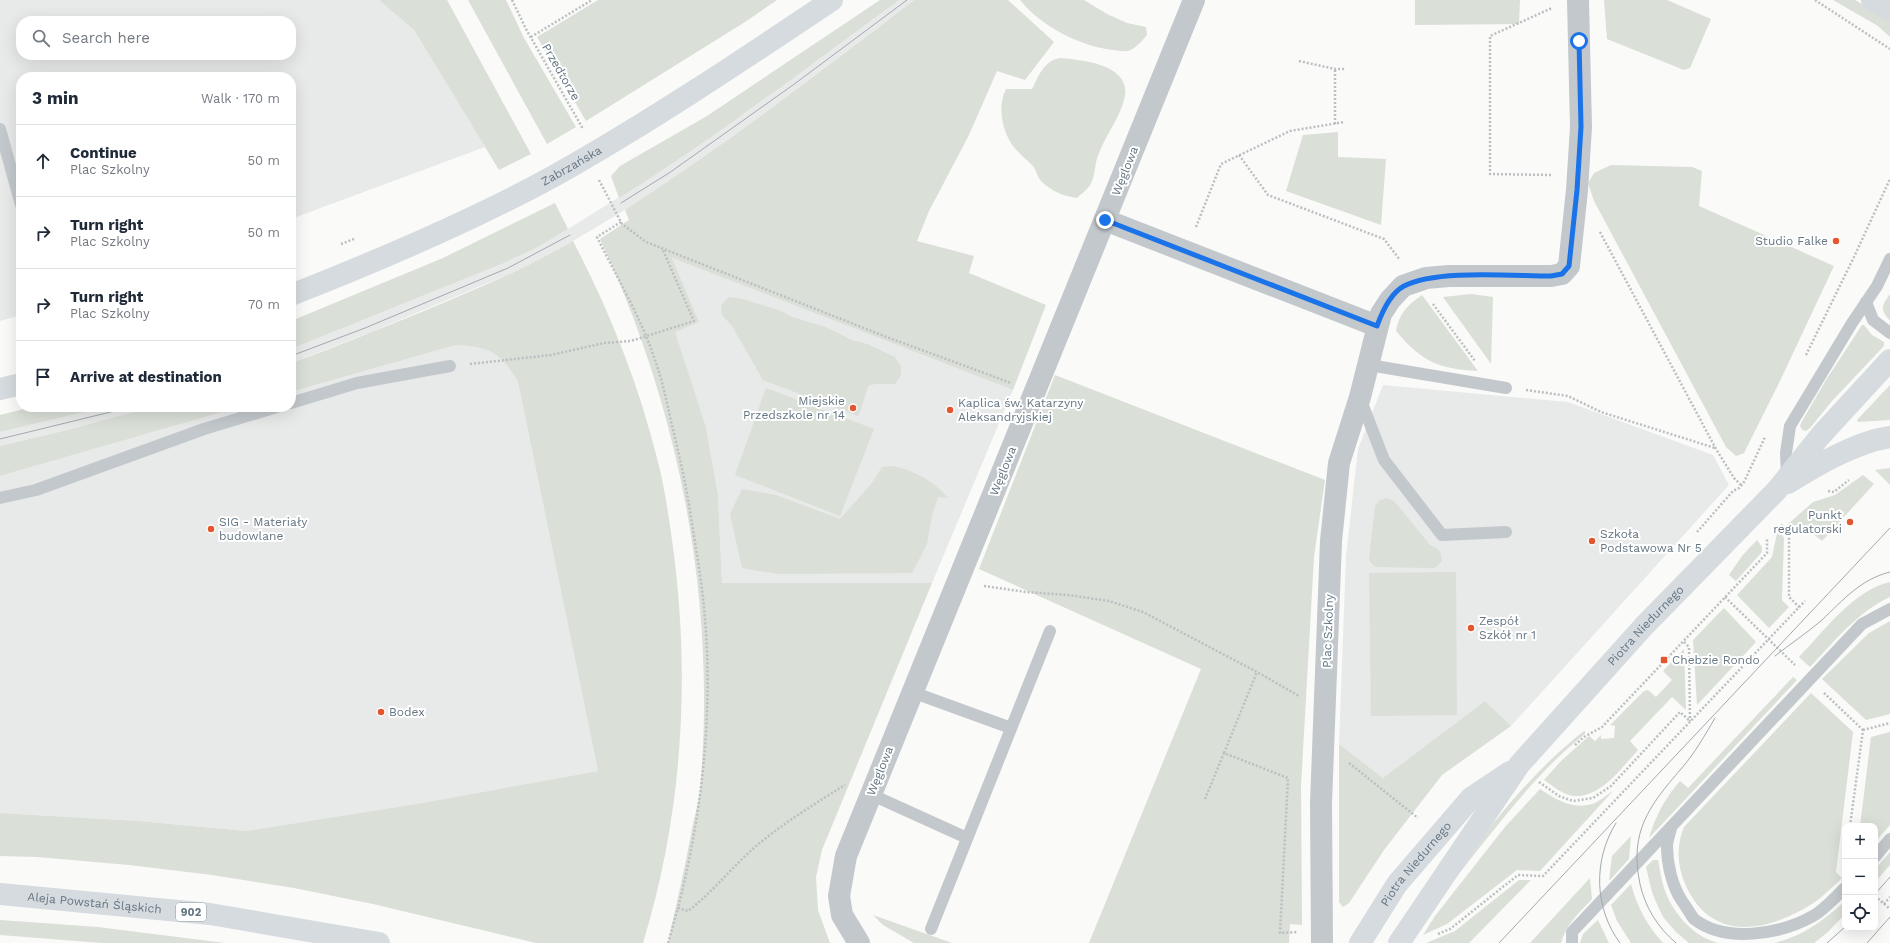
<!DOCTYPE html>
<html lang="en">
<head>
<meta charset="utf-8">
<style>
  :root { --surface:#fff; --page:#f2f2f3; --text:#1f2937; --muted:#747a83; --line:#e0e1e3 }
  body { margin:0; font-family:"Work Sans",sans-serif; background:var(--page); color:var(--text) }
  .controls { position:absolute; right:12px; bottom:12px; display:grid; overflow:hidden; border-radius:8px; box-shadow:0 4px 16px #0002 }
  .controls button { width:36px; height:36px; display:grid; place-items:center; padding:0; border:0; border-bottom:1px solid var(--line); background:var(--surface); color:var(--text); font:20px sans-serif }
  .stop { position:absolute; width:12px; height:12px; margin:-9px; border:3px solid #1a73e8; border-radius:50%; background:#fff }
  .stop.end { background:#1a73e8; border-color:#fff; box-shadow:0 1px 4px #0008 }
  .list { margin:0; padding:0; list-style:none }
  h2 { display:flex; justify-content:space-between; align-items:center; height:52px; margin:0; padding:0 16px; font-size:17px }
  h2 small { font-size:13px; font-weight:400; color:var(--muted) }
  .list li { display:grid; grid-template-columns:26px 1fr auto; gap:12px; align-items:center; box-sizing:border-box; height:72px; padding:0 16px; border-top:1px solid var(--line) }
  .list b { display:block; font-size:15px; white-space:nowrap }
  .list p { margin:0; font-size:13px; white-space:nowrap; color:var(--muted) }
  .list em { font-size:13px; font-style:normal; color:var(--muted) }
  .icon { flex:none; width:22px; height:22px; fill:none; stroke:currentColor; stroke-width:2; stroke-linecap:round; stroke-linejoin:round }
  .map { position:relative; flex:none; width:1890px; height:943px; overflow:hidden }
  .search { position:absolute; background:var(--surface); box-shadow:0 4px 16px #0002; left:16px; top:16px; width:280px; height:44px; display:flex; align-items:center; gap:10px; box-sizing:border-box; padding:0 14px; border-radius:16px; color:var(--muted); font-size:15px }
  .panel { position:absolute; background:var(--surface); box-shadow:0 4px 16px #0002; left:16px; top:72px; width:280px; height:340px; border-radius:16px }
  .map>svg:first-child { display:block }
  .built { fill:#e8e9e9; fill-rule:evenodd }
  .green { fill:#dadfd7 }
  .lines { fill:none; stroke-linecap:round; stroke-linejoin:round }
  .path { stroke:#bbbfc2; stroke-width:2.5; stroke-dasharray:2 2; stroke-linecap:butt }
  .lane { stroke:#c3c8cc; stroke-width:12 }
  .street { stroke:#c3c8cc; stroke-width:22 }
  .secondary { stroke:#d6dbdf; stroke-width:22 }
  .primary { stroke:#d6dbdf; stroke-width:22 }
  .tram { stroke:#a2aab0; stroke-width:1 }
  .route { stroke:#1a73e8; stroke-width:5 }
  .poi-dot { fill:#e4572e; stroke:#fff; stroke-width:1.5 }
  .labels { text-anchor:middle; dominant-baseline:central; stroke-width:4; stroke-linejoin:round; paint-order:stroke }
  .shield { fill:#fff; stroke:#939fa8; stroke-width:1 }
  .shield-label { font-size:11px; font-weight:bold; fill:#657683 }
  .street-label { font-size:12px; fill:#657683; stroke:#fff }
  .poi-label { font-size:12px; fill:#657683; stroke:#fff; text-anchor:start }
</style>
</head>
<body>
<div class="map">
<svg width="1890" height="943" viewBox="0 0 1890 943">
  <rect width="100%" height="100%" fill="#fafaf8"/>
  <g class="built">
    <path d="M0,0H379L414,30L485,147L291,219V77H21V315L0,321ZM21,21H291V55H21Z"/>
    <path d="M894,0H914L802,87L673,179L625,210L546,257L507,275L371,332L291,363V349L504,263L538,247L568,229L666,168L766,98Z"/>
    <path d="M672,258L1013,390L932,583H722L718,495L706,427L674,331L699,322Z"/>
    <path d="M456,345H475L492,351L508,364L518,382L598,771L422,803L246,831L139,821L0,813V476L240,407H291V392Z"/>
    <path d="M1383,385L1568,402L1713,455L1729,485L1511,726L1485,701L1383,778L1339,744L1346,556L1358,449Z"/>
    <path d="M106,407H152L67,430L0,446V432Z"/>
  </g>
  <g class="green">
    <path d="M379,0H447L531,154L499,170L414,30Z"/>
    <path d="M468,0H506L524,38L576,127L547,144Z"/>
    <path d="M598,0H777L745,22L586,121L537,37Z"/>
    <path d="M880,0H899C807,67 716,138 619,198L611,176L620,166L707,116Z"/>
    <path d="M914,0H1008L1054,42L1025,80L997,71L968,137L929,211L917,241L974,256L969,273L1046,305L1013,390L672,258L699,322L675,332L706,427L718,495L722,583H932L822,850L816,877L818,910L830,943H668C676,905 685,868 692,829C695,816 698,803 700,790C717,602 680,410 600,239L629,220L625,210C725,145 820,73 914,0Z"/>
    <path d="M1020,0H1084L1107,14L1127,23L1146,27L1147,35C1142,41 1135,49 1128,51C1123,52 1117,50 1113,50C1079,46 1041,26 1020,0Z"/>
    <path d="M1415,0H1520L1519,24L1415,25Z"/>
    <path d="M1604,0H1667L1711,19L1690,68L1684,70L1607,39Z"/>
    <path d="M1833,0H1855L1890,20V37L1878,26Z"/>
    <path d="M1060,58C1084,60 1134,65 1124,100C1119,119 1106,135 1099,153C1094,163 1096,176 1090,185C1087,190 1081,194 1077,198C1063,196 1051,191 1041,181C1037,176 1036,169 1032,165C1026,159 1019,154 1014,147C1002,132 997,106 1006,89H1032C1039,75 1044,61 1060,58Z"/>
    <path d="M1338,132V157L1386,159L1381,225L1286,191L1303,135Z"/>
    <path d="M1611,165L1692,167L1702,171L1699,206L1834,266L1779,383L1744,453L1736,456L1726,447L1594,201L1588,183L1594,173Z"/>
    <path d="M555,203L568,229L538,247L504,263L291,349V321L443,258Z"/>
    <path d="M573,241C609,310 638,382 657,458C664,484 668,512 672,540C691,674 683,813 643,943H536L373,904L294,888L212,875L129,865L37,857L0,856V813L139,821L246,831L422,803L598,771L518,382C502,353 489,346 456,345L291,392V363C334,348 376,330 419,313C471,291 524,270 573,241Z"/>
    <path d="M1471,294L1493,297L1491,364L1443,297Z"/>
    <path d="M1890,294V321C1880,309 1881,307 1890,294Z"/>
    <path d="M1422,295L1478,371C1439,369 1422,362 1396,331C1399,313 1408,305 1422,295Z"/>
    <path d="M729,297L743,299L781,311L792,317L825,327L852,340L867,344L895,357L901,366V375L895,384H877L869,385C864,396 863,406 858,416L763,380L732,326L722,315L721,305Z"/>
    <path d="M1862,325H1864L1872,335L1884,342V346L1832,401L1810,428L1806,431L1802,430L1800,426L1801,423L1826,380Z"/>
    <path d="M1055,375L1325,480L1314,557L1301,786L1302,925L1290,924L1289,943H1089L1201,669L979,569Z"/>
    <path d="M1890,385V420L1858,422L1857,420Z"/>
    <path d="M766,388L874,429L840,516L735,475Z"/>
    <path d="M32,407H106L0,432V415Z"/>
    <path d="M152,407H240L0,476V446L67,430Z"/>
    <path d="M892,466C914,470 934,481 948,498L938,497L932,515L927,544L912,573L778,574L742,568L730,514L742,489L776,495L840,519L872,483L882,467Z"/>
    <path d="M1890,468V485L1875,470Z"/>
    <path d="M1863,475L1874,484L1822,541C1811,530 1801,531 1787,525L1813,502L1835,495Z"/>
    <path d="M1387,498L1394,501L1430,545C1439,549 1441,551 1442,561L1435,568L1376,567L1372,564L1369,560L1375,506L1380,500Z"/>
    <path d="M1779,530L1784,538L1782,600L1789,607L1769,628L1737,595L1772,557L1777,533Z"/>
    <path d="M1757,540L1762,547V552L1736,581L1729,575L1742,556Z"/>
    <path d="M1456,572L1457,715L1371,716L1369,573Z"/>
    <path d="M1890,582V597C1857,612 1834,642 1810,667L1799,657C1823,632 1855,589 1890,582Z"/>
    <path d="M1724,608L1756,642L1697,705L1693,640Z"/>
    <path d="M1890,621V714L1866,720L1822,679L1869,633Z"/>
    <path d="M1684,649L1686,710L1672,697L1630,741L1638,750C1622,767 1601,798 1574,796C1563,795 1553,786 1544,780L1561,761L1589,736L1595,741L1601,735V739L1614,738L1615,726L1610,725L1644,691L1648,690L1656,697L1672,680L1663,671Z"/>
    <path d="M1793,677L1797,680L1649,838C1655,817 1665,798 1680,781L1688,788Z"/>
    <path d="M1811,693L1853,732L1836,872L1842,878C1832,887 1823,897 1812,904C1767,932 1712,943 1686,886C1677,867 1676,846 1684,827Z"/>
    <path d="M1485,701L1511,726L1442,775L1384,850L1349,903L1343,907L1339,902V744L1383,778Z"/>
    <path d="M1584,731H1585V734C1553,759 1527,789 1501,821C1468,861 1437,902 1406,943C1459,869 1511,788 1584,731Z"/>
    <path d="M1890,732V825L1875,842V826H1860L1871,737Z"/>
    <path d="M1540,789C1557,800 1574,811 1595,803C1601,800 1608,794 1613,791L1540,871L1517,870L1447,924L1423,935L1435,916L1505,827Z"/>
    <path d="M1631,836L1629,859L1609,881L1612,856Z"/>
    <path d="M1890,852V865L1875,882V869Z"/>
    <path d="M1653,860H1658C1660,869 1661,879 1664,888C1672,912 1692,936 1718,943H1689L1677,933L1663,917L1656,902L1652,892L1646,867Z"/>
    <path d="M1590,878L1592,899C1579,913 1566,924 1561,943H1530Z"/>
    <path d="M1519,880H1531L1469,943H1426L1455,931Z"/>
    <path d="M1631,884C1637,907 1647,925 1663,943H1631L1617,921L1611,905Z"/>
    <path d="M1845,901V914L1828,932L1814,943H1774C1802,937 1824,920 1845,901Z"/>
    <path d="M873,915L952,943H914L883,925Z"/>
    <path d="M0,920L98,927L225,943H102L0,935Z"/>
    <path d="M1598,920L1609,943H1580L1583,934Z"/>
  </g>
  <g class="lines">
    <g class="path">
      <path d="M512,0L526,29L583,129"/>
      <path d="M1815,0L1890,49"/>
      <path d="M531,37L592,0"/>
      <path d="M1299,61L1335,69H1346"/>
      <path d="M1335,124V69"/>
      <path d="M1239,155L1268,195L1384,239L1400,260"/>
      <path d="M1551,175L1490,174V36L1552,8"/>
      <path d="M599,180L622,224L646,242L884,336L1011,383"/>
      <path d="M621,222L597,237C617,278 642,319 656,363C662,380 666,398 670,417C677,446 684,475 689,505C695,543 702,581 705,619C713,715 702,814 678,908L688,911C713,892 731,868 754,848C780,825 816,803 845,785"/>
      <path d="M1196,227L1221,164L1290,131L1344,122"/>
      <path d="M1600,232L1716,449L1734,478L1742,486"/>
      <path d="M341,244L354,239"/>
      <path d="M1433,304L1475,361"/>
      <path d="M1806,355L1854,257L1890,179"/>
      <path d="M470,364L551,355L604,343L631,341L694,321L662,248"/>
      <path d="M1526,390L1568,396L1601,412L1715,448"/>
      <path d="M1828,491L1834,492L1849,480"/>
      <path d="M1781,525L1789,533V597L1799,607"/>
      <path d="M1697,532L1733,491L1739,488L1744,482L1765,437"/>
      <path d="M984,586L1026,592L1068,595L1109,601L1143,612L1257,672L1299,696"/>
      <path d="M1725,597L1795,665"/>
      <path d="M1684,642L1689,647L1690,721"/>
      <path d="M1824,693L1863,730"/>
      <path d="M1863,730L1890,723"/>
      <path d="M1575,745L1584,737L1602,727L1767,553V538"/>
      <path d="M1224,753L1257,672"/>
      <path d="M1349,763L1418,818"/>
      <path d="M1539,782L1559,796L1573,801L1593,798L1611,786L1680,712L1690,721"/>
      <path d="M1205,799L1224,753L1288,778L1280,933L1297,932"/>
      <path d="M1850,826L1863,730"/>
      <path d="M1875,896L1890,909"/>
      <path d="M1884,904L1890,897"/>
      <path d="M1438,934L1450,929L1518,875L1543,876L1805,601"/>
      <path d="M668,943L678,908"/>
    </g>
    <g class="lane">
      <path d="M0,129L21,205"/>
      <path d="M1866,302L1873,320L1890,333"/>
      <path d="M1369,365L1506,388"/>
      <path d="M1360,398L1384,460L1442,535L1506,532"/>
      <path d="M291,403L357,383L450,366"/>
      <path d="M1787,475L1786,453L1790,426L1852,323L1877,286L1890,259"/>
      <path d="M0,498L36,490L204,429L277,407"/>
      <path d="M912,692L1011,728"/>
      <path d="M870,794L967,838"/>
      <path d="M1671,828C1670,834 1667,840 1667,846C1667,864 1672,886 1682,901C1686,906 1690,914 1694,919C1725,943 1779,935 1813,916C1824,910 1835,897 1845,888"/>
      <path d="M1875,857L1890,839"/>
      <path d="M931,929L1050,631"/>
      <path d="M1572,943V932L1862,624L1890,609"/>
    </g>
    <g class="street">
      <path d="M1105,220L1377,326"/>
      <path d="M859,943L842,915L839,896L846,856L1194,0"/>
      <path d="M1322,943L1321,803L1331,541L1339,463L1360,397L1381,314L1390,300L1403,286L1426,278L1449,276H1551L1562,274L1569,266L1577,190L1581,127L1578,0"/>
    </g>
    <g class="secondary">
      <path d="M1872,0L1890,10"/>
      <path id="s1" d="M291,295C380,260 470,222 554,176C650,122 741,61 832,0"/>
      <path d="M0,389L21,384"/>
      <path d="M1788,483C1817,465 1856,442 1890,437"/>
      <path id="s2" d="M1360,943L1397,884L1471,798L1510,772"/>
      <path id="s3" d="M1399,943L1519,765L1644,626L1777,490L1821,435L1890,360"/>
    </g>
    <path class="primary" id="s4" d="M0,894L210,914L379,943"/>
    <g class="tram">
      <path d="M621,203L669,173L793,85L907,0"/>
      <path d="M291,356L365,328L508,268L570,235"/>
      <path d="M0,439L131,407"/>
      <path d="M1775,656C1790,644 1807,633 1822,620C1843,600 1861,579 1890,572"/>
      <path d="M1616,823C1593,860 1594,908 1620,943"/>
      <path d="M1875,894L1890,877"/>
      <path d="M1499,943L1890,528"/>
      <path d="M1676,943C1658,928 1645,907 1640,884C1629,832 1649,806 1681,769C1695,753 1705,735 1715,718"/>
      <path d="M1827,943L1845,927"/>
      <path d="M1867,943L1890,917"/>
    </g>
  </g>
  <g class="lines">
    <path class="route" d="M1105,220L1377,326C1382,312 1391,293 1404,286C1436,269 1513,276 1551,276L1562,274L1569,266L1577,190L1581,127L1579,41"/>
  </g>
  <g class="poi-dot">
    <circle cx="1836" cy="241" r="4"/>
    <circle cx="853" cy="408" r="4"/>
    <circle cx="950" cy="410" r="4"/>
    <circle cx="1850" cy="522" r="4"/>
    <circle cx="211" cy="529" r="4"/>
    <circle cx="1592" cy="541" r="4"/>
    <circle cx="1471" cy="628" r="4"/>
    <rect x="1660" y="656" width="8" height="8" rx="2"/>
    <circle cx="381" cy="712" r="4"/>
  </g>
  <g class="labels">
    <rect class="shield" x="176" y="903" width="30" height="18" rx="3"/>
    <g class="shield-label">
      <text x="191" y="912">902</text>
    </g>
    <g class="street-label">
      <text transform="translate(561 72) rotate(60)">Przedtorze</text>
      <text stroke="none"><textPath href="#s1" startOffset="309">Zabrzańska</textPath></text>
      <text transform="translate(1125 171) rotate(-68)">Węglowa</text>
      <text transform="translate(1003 471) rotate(-68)">Węglowa</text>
      <text stroke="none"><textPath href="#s3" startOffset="403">Piotra Niedurnego</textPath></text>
      <text transform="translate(1328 631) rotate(-88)">Plac Szkolny</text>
      <text transform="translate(880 771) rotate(-68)">Węglowa</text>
      <text stroke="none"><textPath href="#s2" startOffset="97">Piotra Niedurnego</textPath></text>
      <text stroke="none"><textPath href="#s4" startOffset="95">Aleja Powstań Śląskich</textPath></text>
    </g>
    <g class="poi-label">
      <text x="1828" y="241" text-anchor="end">Studio Falke</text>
      <text x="845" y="401" text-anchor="end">Miejskie<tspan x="845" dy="14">Przedszkole nr 14</tspan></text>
      <text x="958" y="403">Kaplica św. Katarzyny<tspan x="958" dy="14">Aleksandryjskiej</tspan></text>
      <text x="1842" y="515" text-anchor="end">Punkt<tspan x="1842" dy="14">regulatorski</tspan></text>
      <text x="219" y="522">SIG - Materiały<tspan x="219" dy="14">budowlane</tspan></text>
      <text x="1600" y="534">Szkoła<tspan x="1600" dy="14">Podstawowa Nr 5</tspan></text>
      <text x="1479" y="621">Zespół<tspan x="1479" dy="14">Szkół nr 1</tspan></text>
      <text x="1672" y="660">Chebzie Rondo</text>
      <text x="389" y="712">Bodex</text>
    </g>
  </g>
</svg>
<div class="controls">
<button>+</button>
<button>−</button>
<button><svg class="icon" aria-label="locate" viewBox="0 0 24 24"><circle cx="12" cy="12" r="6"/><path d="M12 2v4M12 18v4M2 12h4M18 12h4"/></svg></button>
</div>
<div class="stop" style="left:1579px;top:41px"></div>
<div class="stop end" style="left:1105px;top:220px"></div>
<div class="search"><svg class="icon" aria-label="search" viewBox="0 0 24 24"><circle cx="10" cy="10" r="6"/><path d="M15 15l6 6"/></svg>Search here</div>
<section class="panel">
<h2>3 min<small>Walk · 170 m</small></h2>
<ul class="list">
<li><svg class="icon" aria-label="ahead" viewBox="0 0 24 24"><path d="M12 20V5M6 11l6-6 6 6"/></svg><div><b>Continue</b><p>Plac Szkolny</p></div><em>50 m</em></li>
<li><svg class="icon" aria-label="right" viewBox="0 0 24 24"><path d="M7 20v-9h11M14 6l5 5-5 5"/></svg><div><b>Turn right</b><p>Plac Szkolny</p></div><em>50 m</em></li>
<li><svg class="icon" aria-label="right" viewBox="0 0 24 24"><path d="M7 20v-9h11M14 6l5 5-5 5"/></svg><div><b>Turn right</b><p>Plac Szkolny</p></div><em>70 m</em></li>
<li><svg class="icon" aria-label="arrive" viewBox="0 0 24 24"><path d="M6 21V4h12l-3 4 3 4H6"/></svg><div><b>Arrive at destination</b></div></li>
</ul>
</section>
</div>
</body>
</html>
